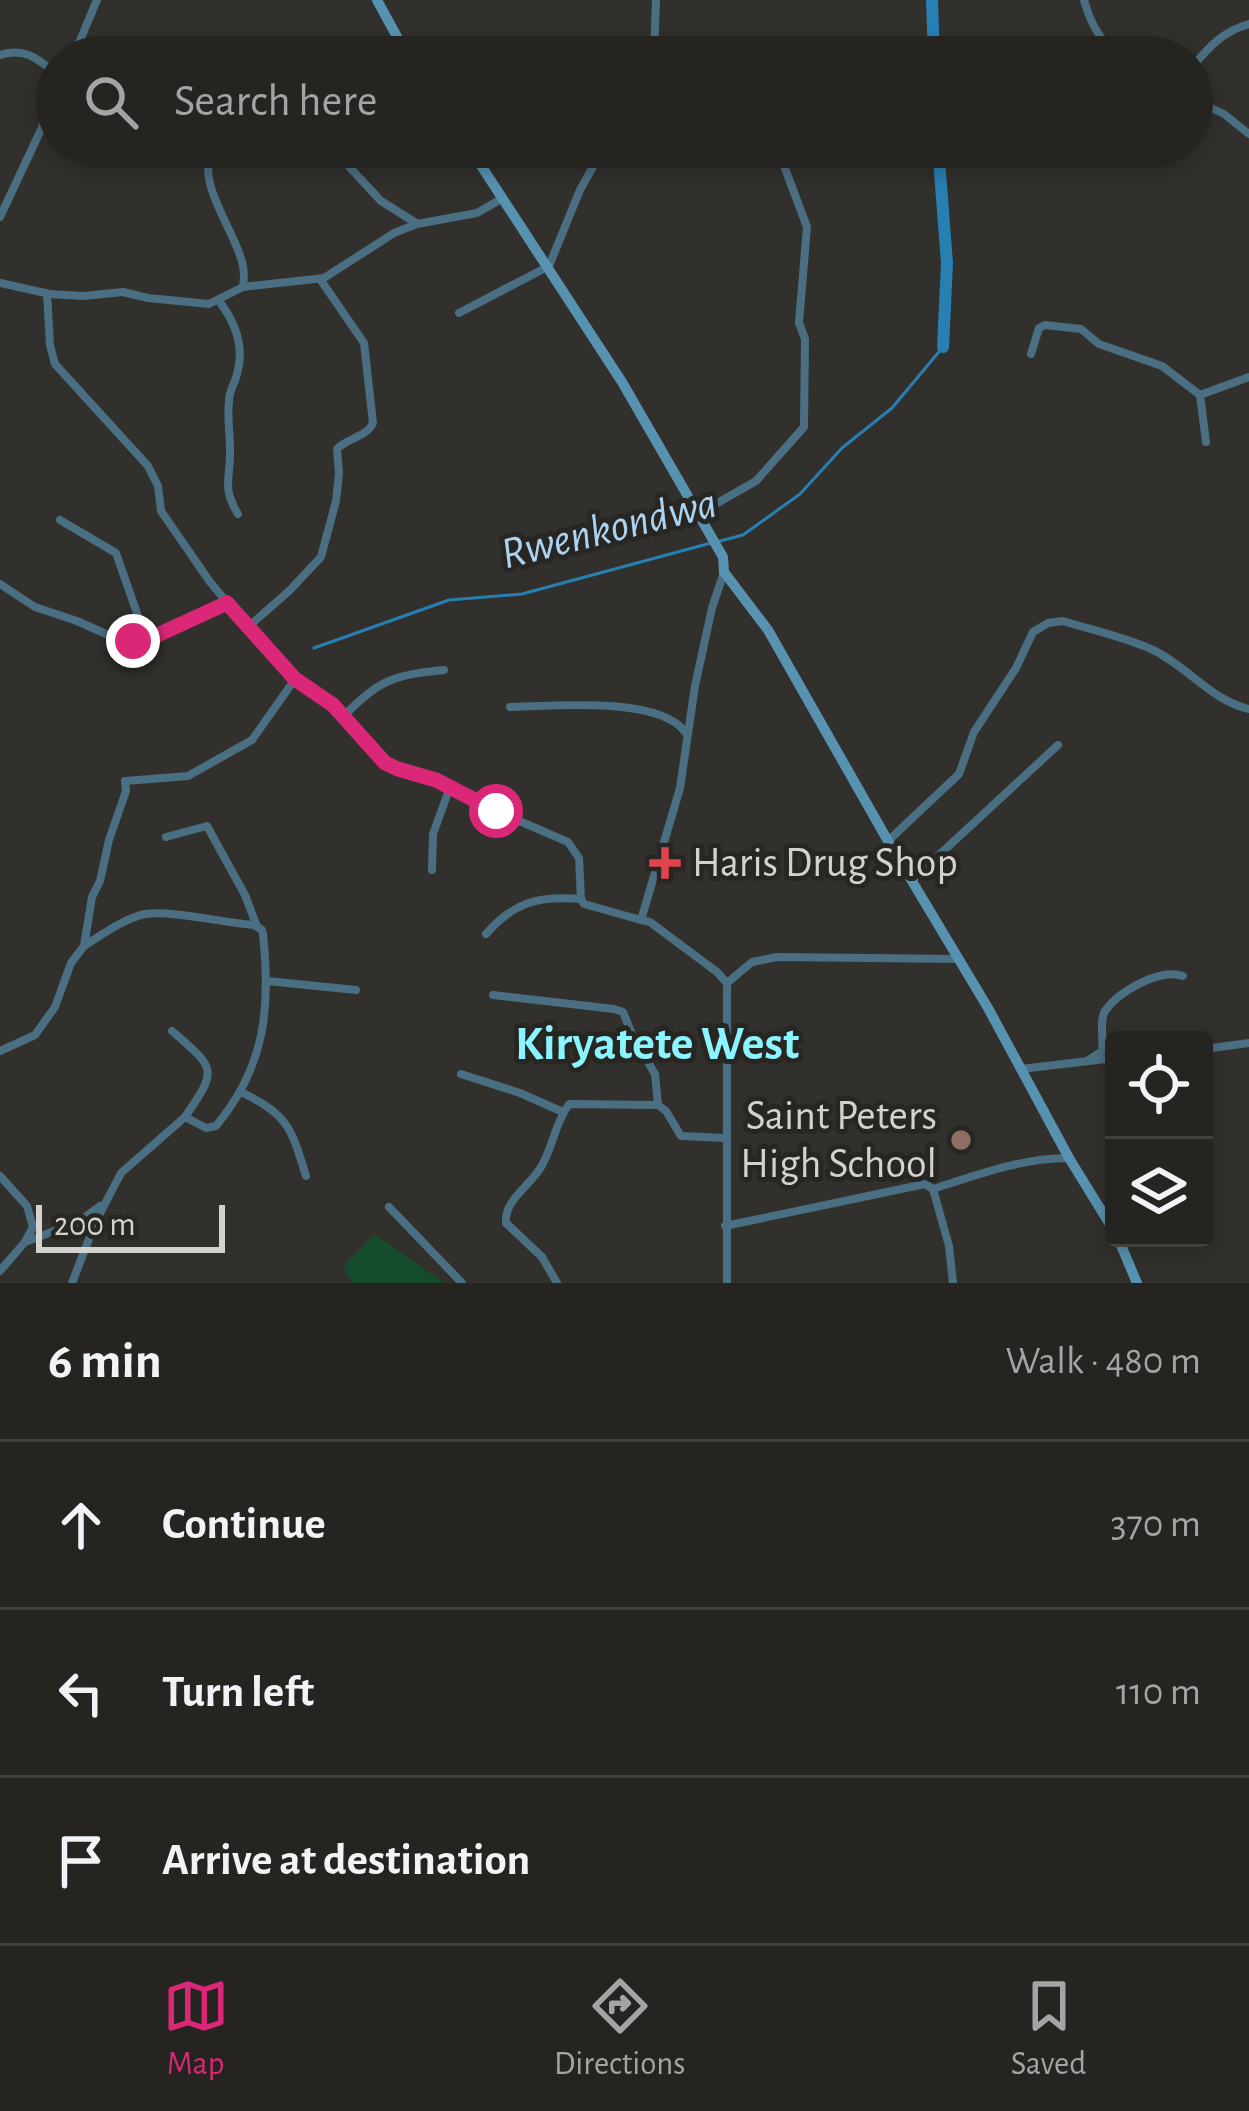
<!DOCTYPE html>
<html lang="en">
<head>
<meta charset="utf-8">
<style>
  :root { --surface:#262421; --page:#2e2c2a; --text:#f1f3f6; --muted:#a4a4a5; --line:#42413f; --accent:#db2777 }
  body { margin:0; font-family:"Alegreya Sans",sans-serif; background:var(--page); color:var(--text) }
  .controls { position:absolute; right:36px; bottom:36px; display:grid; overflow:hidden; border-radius:12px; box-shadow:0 6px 18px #0003 }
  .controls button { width:108px; height:108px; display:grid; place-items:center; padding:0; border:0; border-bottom:3px solid var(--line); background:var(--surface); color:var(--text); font:60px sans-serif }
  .scale { position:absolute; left:36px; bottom:30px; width:189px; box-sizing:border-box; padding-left:12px; border:6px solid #d3d2cf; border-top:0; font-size:33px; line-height:42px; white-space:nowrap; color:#d3d2cf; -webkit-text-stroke:9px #282623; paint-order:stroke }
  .stop { position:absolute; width:36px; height:36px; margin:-27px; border:9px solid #db2777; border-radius:50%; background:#fff }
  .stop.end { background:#db2777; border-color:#fff; box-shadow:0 3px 12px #0008 }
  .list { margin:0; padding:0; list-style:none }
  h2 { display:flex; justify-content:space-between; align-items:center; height:156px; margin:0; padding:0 48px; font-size:51px }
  h2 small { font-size:39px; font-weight:400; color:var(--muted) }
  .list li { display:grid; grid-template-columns:78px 1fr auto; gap:36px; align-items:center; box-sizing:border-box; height:168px; padding:0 48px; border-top:3px solid var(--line) }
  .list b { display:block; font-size:45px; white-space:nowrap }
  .list em { font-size:39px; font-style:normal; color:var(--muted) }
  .icon { flex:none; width:66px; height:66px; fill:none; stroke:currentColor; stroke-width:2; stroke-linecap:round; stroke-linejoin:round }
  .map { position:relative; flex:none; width:1249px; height:1283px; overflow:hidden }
  .search { position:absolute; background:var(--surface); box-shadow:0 6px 18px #0003; left:36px; right:36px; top:36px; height:132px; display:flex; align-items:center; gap:30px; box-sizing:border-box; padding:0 42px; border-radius:66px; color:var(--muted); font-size:45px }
  .sheet { height:660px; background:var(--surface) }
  nav { display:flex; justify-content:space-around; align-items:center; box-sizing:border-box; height:168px; border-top:3px solid var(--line); background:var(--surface); font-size:33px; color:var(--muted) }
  nav a { display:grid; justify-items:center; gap:6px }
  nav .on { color:var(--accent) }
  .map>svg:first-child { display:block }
  .green { fill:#144c2d }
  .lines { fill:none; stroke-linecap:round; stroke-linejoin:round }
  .stream { stroke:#277fb2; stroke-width:3 }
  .river { stroke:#277fb2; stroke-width:12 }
  .street { stroke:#4b6f82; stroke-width:8 }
  .secondary { stroke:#5792b0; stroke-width:10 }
  .route { stroke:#db2777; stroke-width:15 }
  .health-dot { fill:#e0444e; stroke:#282623; stroke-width:4.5 }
  .education-dot { fill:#8d6e63; stroke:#282623; stroke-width:4.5 }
  .labels { text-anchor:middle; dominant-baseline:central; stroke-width:10; stroke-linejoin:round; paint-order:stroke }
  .poi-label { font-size:42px; fill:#d3d2cf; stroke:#282623; text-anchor:start }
  .water-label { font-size:45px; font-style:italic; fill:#acd4f0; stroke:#282623 }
  .quarter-label { font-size:48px; font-weight:bold; fill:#8af5fe; stroke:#282623 }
</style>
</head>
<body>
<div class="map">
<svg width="1249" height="1283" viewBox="0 0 1249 1283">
  <rect width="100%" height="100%" fill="#32302c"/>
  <path class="green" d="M375,1234L444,1283H353L343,1266Z"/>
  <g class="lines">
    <g class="stream">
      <path d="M720,541L743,535L800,494L842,448L892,408L943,347"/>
      <path d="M314,648L449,600L522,594L711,543"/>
    </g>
    <g class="river">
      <path d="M932,0L934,57"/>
      <path d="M938,147L947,263L943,347"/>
    </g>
    <g class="street">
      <path d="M1084,0C1091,25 1100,41 1121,57"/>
      <path d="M0,55C25,47 38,59 57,74"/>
      <path d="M73,57L97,0"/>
      <path d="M654,57L656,0"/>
      <path d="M1192,67C1209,47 1223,31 1249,24"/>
      <path d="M1192,99L1224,114L1249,134"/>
      <path d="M215,147C191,179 237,232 243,266C244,271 244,281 243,286"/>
      <path d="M259,147L341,158L381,201L416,223"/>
      <path d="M0,217L53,104L57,89"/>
      <path d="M0,283L50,294L83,296L123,292L148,298L209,304L243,287L324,278L394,233L417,224L477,213L503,198"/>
      <path d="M47,294L50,345L55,364L148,466L158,486L161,511L210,582L248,627L295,679L333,705L391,767L437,780L496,811L568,842L579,858L581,899L584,904L641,920"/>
      <path d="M219,301C235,322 245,347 237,374C235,384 229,390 229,401C227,417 230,433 230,449C231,478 221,486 238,514"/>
      <path d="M459,313L549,266L580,190L604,147"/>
      <path d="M1031,354L1039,328L1045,325L1081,329L1099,344L1162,366L1200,395L1206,442"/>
      <path d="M1200,395L1249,377"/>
      <path d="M698,514L756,481L804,427L805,339L799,323L807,227L777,147"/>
      <path d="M60,520L116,553L146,639"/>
      <path d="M724,572L712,608L695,686L680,788L641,920L650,922L717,972L727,983V1283"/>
      <path d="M0,584L35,607L77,621L115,638L133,641L151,638L227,603"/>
      <path d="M248,627L289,591L321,557L336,501L339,473L337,449C347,438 367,437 373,423L364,343L320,279"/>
      <path d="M510,707C552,706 659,696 685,732"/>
      <path d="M344,716C379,679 395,675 444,670"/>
      <path d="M166,837L207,826L245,895L256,924"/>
      <path d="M888,841L959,774L974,732L1016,668L1033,632L1048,623L1063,621C1092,630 1125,637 1153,650C1187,666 1212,701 1249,709"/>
      <path d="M432,870L433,834L450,787"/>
      <path d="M912,880L1058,745"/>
      <path d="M486,934C515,901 539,896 581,899"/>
      <path d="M267,981L356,990"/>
      <path d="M727,983L752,962L777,957L957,959"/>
      <path d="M493,995L614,1009L623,1012L634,1039L655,1074L658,1105"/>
      <path d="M172,1031C215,1069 219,1068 185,1117"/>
      <path d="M1204,1049L1249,1043"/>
      <path d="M0,1051L35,1035L55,1007L71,963L84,946L92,897L100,881L109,840L126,791L125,781L188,776L252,740L295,679"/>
      <path d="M1087,1061L1102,1051C1104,1039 1099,1021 1105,1011C1118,992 1159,968 1183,976"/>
      <path d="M1021,1069L1114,1058"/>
      <path d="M461,1074L520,1093L563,1112"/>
      <path d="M241,1092C288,1115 291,1127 306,1176"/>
      <path d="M0,1176L27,1206L33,1227L25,1242L0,1271"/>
      <path d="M933,1189L949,1246L953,1283"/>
      <path d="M389,1207L462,1283"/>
      <path d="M725,1226L925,1184L933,1189C977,1175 1022,1158 1068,1158"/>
      <path d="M28,1241L80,1221L100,1206"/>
      <path d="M72,1283L96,1221L121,1173L185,1117L206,1128L216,1126C265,1067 271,1009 263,934L262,930L254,925C225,923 171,910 145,914C123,919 103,934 84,946"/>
      <path d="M557,1283L542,1257L506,1223C504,1200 530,1186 541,1167C553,1147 555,1123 569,1104L658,1105L666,1111L681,1136L726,1138"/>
    </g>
    <g class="secondary">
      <path d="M377,0L408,57"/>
      <path d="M469,147L622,382L723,557L724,572L768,630L888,841L988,1008L1069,1158L1114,1231"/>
      <path d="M1118,1238L1137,1283"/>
    </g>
  </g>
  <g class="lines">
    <path class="route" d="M133,641L151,638L227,603L295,679L333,705L385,763L398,769L436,780L496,811"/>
  </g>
  <path class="health-dot" d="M659 845h12v12h12v12h-12v12h-12v-12h-12v-12h12z"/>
  <circle class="education-dot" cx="961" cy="1140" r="12"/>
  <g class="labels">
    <g class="poi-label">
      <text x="692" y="863">Haris Drug Shop</text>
      <text x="937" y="1116" text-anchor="end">Saint Peters<tspan x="937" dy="48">High School</tspan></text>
    </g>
    <g class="water-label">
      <text transform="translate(609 529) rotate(-14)">Rwenkondwa</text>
    </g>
    <g class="quarter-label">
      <text x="657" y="1045">Kiryatete West</text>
    </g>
  </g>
</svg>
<div class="controls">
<button><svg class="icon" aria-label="locate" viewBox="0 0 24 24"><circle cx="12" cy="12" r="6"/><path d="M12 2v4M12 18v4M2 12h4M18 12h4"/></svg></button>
<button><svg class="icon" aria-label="layers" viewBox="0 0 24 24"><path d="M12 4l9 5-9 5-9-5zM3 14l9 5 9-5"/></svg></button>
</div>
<div class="scale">200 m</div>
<div class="stop" style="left:496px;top:811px"></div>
<div class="stop end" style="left:133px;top:641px"></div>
<div class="search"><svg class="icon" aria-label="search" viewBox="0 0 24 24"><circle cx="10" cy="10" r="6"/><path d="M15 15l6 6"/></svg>Search here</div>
</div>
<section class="sheet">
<h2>6 min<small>Walk · 480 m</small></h2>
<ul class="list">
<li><svg class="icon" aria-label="ahead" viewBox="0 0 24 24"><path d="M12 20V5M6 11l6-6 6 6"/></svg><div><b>Continue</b></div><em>370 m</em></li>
<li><svg class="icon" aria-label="left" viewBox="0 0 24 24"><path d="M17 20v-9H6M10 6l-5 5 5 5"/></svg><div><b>Turn left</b></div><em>110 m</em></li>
<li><svg class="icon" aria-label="arrive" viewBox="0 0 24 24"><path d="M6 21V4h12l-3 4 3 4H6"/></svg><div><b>Arrive at destination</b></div></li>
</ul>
</section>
<nav>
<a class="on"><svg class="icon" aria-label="map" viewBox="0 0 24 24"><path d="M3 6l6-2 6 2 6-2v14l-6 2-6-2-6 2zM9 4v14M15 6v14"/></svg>Map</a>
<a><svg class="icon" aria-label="directions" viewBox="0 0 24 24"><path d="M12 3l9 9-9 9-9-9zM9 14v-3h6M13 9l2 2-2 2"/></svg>Directions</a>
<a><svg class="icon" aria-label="saved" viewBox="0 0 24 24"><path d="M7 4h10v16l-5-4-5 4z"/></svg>Saved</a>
</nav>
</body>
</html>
